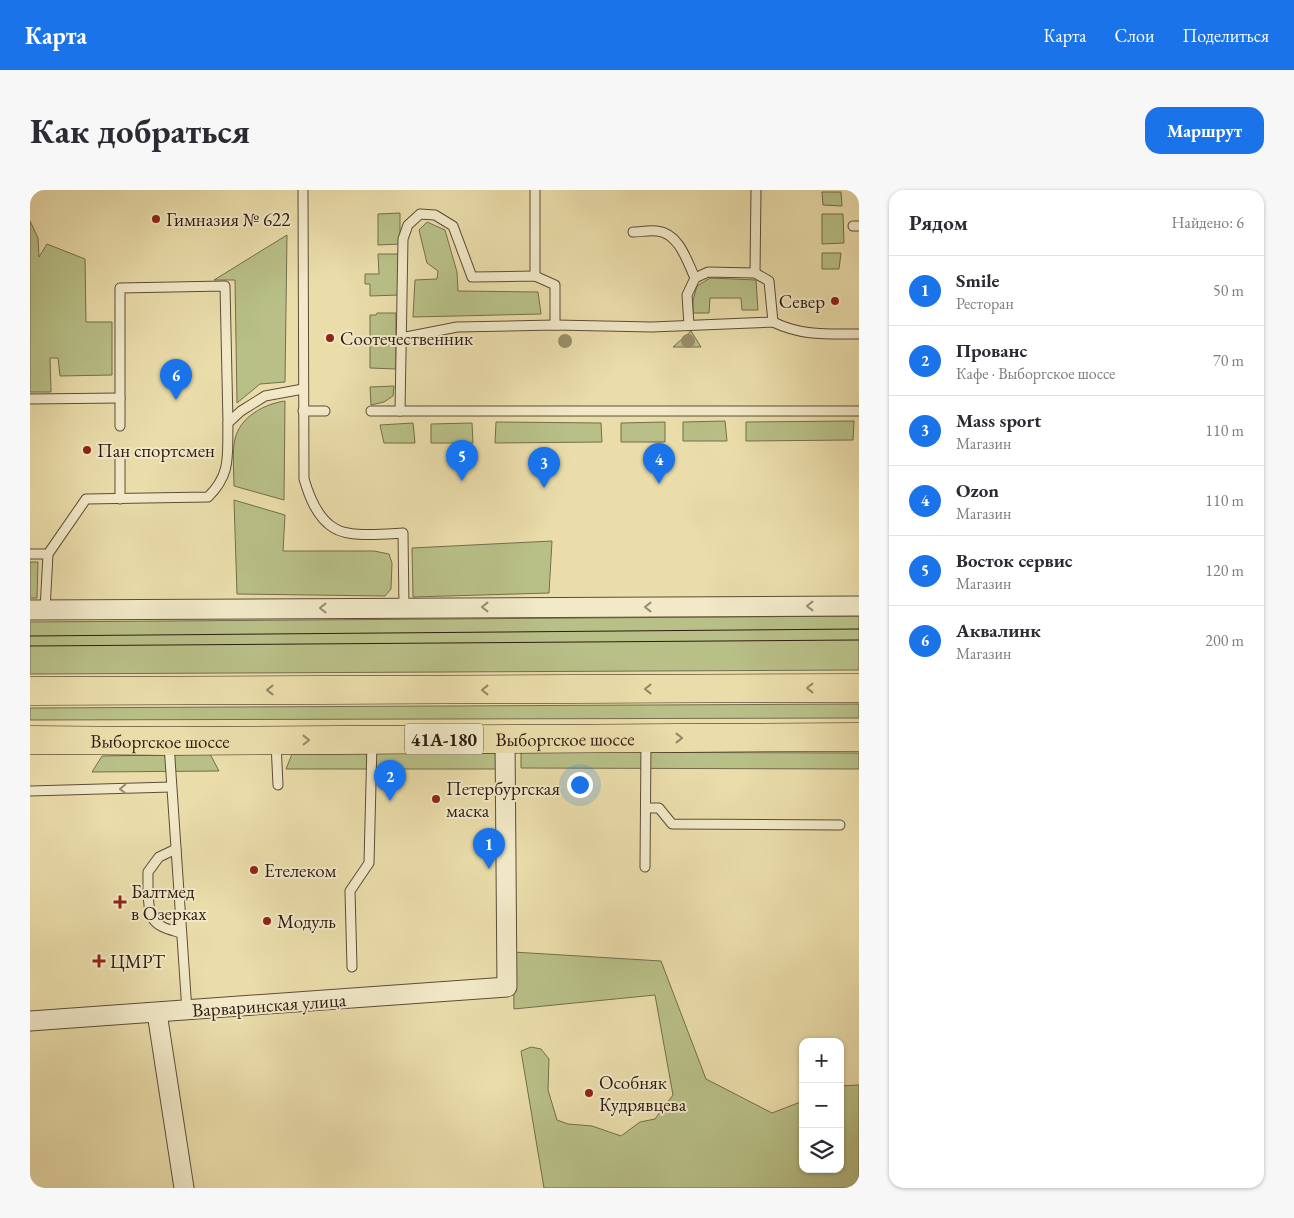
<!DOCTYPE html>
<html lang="ru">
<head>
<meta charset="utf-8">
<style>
  :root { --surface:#fff; --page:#f7f7f7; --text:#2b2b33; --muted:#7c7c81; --line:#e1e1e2; --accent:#1a73e8 }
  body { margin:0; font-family:"EB Garamond",serif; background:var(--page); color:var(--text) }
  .controls { position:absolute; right:15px; bottom:15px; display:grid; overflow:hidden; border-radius:10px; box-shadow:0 1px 4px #0004 }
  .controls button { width:45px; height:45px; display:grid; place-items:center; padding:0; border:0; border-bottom:1px solid var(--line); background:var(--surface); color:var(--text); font:25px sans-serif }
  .you { position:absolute; left:549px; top:594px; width:18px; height:18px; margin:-12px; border:4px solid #fff; border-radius:50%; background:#1a73e8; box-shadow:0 0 0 8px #1a73e833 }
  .badge { display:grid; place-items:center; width:32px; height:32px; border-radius:50%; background:var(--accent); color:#fff; font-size:16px; font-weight:700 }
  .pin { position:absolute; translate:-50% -41px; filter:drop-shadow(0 1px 2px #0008) }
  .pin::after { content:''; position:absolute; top:26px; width:18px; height:15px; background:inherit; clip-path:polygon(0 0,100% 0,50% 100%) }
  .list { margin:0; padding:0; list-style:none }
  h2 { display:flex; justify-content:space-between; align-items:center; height:65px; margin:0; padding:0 20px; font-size:21px }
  h2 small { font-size:16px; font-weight:400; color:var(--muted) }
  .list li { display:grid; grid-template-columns:32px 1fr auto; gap:15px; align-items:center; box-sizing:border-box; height:70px; padding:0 20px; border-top:1px solid var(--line) }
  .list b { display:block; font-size:19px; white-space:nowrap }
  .list p { margin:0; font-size:16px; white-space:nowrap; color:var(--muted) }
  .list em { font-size:16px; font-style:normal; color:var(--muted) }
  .icon { flex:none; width:28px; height:28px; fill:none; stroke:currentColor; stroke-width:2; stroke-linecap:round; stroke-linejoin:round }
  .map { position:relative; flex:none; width:829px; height:998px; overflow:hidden; border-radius:15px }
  header { display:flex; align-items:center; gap:30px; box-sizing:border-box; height:70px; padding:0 25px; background:var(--accent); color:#fff }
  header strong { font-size:24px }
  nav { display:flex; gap:28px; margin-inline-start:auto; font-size:18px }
  .intro { display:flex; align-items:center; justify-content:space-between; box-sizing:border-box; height:120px; padding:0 30px }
  h1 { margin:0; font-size:35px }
  .button { padding:12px 22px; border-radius:15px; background:var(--accent); color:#fff; font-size:18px; font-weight:700 }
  main { display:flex; gap:30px; padding:0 30px }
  aside { flex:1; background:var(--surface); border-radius:15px; box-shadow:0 1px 4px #0004 }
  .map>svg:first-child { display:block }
  .green { fill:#b8c087; stroke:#736e4d }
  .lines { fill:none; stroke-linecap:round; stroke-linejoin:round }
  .lane-casing { stroke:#5d4c39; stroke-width:11 }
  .street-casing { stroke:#5d4c39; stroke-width:21 }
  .primary-casing { stroke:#2e1b13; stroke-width:29 }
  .lane { stroke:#f1e9c8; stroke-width:9 }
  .street { stroke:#f1e9c8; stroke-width:19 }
  .primary { stroke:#eaddaa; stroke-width:28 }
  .tram { stroke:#2e1b13; stroke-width:1 }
  .tree { fill:#998e6a }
  .oneway { stroke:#998c77 }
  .oneway2 { stroke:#958666 }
  .poi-dot { fill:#8f2418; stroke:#f1e9c8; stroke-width:2 }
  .labels { text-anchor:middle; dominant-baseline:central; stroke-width:4; stroke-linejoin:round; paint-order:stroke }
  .shield { fill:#f1e9c8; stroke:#685949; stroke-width:1 }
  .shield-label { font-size:18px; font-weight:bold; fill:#2e1b13 }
  .poi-label { font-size:19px; fill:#2e1b13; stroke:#f1e9c8; text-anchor:start }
  .street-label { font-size:19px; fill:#2e1b13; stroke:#f1e9c8 }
</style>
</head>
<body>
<header>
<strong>Карта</strong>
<nav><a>Карта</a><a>Слои</a><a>Поделиться</a></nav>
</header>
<div class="intro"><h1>Как добраться</h1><a class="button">Маршрут</a></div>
<main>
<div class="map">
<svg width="829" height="998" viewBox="0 0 829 998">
  <rect width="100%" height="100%" fill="#eaddaa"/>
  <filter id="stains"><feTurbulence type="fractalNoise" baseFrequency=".004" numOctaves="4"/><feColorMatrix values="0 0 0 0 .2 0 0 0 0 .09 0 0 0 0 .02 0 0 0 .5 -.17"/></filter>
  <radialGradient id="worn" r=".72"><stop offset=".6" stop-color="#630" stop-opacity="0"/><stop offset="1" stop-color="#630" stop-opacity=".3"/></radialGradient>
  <g class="green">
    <path d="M792,2H811L812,16L793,15Z"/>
    <path d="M370,23V54L348,55V24Z"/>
    <path d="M792,24H813L814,53L792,54Z"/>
    <path d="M0,31L8,48L9,67L17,54L55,69L56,132H82V185L30,186L28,168H20L21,202H0Z"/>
    <path d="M397,32L415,40L427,82L428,101L508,102L511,124L383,127L385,90L407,89L408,81L397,73L389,40Z"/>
    <path d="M257,45L255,192L230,194L207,213L205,90H184Z"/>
    <path d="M792,63H811L809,79H792Z"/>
    <path d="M348,64H369V105L340,106V94H335V84H349Z"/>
    <path d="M680,88L726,90L728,120H712L711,108H680L679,123H663V110L667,96Z"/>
    <path d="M347,123H366V179L340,178V125H346Z"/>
    <path d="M661,141L671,157H643Z"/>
    <path d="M364,196L363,206L354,212L341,215L340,197Z"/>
    <path d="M255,211L254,310L204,296C204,284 202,260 205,249C210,227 234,214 255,211Z"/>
    <path d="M695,231L697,251H653V232Z"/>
    <path d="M824,231L823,250L716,251V232Z"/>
    <path d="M466,232L571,233L572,252L465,253Z"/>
    <path d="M635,232V252H591V233Z"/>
    <path d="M383,233L385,253H354L350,235Z"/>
    <path d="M442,233L443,253H401V234Z"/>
    <path d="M204,310L255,325L253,361H344L359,364L362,373L361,399L355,406L207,404Z"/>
    <path d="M522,351L519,403L383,407L382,358Z"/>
    <path d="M0,372H8L7,408H0Z"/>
    <path d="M829,426V480L0,484V432Z"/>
    <path d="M829,514V528L0,530V518Z"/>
    <path d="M491,562L829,563V579L491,578Z"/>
    <path d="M467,563V579H256L262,564Z"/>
    <path d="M180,564L189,581L62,582L72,566Z"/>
    <path d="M483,762L631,771L676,889L742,923L773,911V979H810V896L829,895V998H514L491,861L501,857L511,859L519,869L518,900L527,930L538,934L562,936L591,946L610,932L625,929L643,905L625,805L484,819Z"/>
  </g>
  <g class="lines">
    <defs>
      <g id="lane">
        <path d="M273,0L274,289C279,306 287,328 304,338C319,348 355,344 373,343L374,418"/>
        <path d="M823,36H829"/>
        <path d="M603,42C610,42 619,40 627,41C649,43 657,71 665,88"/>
        <path d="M725,83L726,0"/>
        <path d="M505,86V0"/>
        <path d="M659,135L657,105L665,88L678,82L725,83L739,91L743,132"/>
        <path d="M371,148L427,137L525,135L622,137L743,132C772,146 797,144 829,144"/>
        <path d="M0,209L90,208"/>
        <path d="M273,221H295"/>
        <path d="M341,221H829"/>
        <path d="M370,221L373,49L378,35L390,24L405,25L423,36L442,87L505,86L525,95V135"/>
        <path d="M90,236V98L195,96L198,233"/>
        <path d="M90,266V309"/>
        <path d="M0,364H18L56,309L178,307C202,284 197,264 198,233L211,221L235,206L273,199"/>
        <path d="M15,420L18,364"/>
        <path d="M246,553L248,595"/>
        <path d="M139,554L157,821"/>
        <path d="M0,601L141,597"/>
        <path d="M616,618H629L642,634L810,635"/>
        <path d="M146,659L129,667L118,682C118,693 117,721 123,729C129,738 142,740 151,743"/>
        <path d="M615,677L616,552"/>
        <path d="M322,777L320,701L339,673L342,553"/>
      </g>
      <g id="street">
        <path d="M0,420L829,416"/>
        <path d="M127,823L154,998"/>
        <path d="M0,831L477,797L475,548"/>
      </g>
      <g id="primary">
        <path d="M0,501L829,498"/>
        <path id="s1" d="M0,550L138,551L829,547"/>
      </g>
    </defs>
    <use href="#lane" class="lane-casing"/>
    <use href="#street" class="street-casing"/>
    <use href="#primary" class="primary-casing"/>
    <use href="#lane" class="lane"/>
    <use href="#street" class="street"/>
    <use href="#primary" class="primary"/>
    <g class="tram">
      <path d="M0,446L829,439"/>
      <path d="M0,456L829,450"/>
    </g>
  </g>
  <g class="tree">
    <circle cx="535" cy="151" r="7"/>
    <circle cx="658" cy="151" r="7"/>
  </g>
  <defs><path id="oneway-chevron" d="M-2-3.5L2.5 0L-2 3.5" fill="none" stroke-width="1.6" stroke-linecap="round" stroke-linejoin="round" transform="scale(1.25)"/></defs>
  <g class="oneway">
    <use href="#oneway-chevron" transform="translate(780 416) rotate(180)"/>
    <use href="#oneway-chevron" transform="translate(455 417) rotate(180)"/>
    <use href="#oneway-chevron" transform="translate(618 417) rotate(180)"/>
    <use href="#oneway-chevron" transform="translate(293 418) rotate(180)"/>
    <use href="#oneway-chevron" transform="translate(93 599) rotate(178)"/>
  </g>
  <g class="oneway2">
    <use href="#oneway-chevron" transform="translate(780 498) rotate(180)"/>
    <use href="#oneway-chevron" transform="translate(618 499) rotate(180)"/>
    <use href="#oneway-chevron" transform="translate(240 500) rotate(180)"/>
    <use href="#oneway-chevron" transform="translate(455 500) rotate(180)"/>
    <use href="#oneway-chevron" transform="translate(649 548)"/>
    <use href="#oneway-chevron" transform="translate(276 550) rotate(-1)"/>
  </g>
  <g class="poi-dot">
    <circle cx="126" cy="29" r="5"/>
    <circle cx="805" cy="111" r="5"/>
    <circle cx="300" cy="148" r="5"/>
    <circle cx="57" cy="260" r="5"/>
    <circle cx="406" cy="609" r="5"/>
    <circle cx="224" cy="680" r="5"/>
    <path d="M87.5 704.5h5v5h5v5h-5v5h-5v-5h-5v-5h5z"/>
    <circle cx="237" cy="731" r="5"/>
    <path d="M66.5 763.5h5v5h5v5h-5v5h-5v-5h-5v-5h5z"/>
    <circle cx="559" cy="903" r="5"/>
  </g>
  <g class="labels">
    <rect class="shield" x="375" y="533.5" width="78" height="31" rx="4"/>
    <g class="shield-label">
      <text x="414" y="549">41А-180</text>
    </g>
    <g class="poi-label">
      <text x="136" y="29">Гимназия № 622</text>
      <text x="795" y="111" text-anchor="end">Север</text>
      <text x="310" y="148">Соотечественник</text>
      <text x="67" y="260">Пан спортсмен</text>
      <text x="416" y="598">Петербургская<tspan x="416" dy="22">маска</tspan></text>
      <text x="234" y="680">Етелеком</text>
      <text x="101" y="701">Балтмед<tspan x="101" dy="22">в Озерках</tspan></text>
      <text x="247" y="731">Модуль</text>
      <text x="80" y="771">ЦМРТ</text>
      <text x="569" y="892">Особняк<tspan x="569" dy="22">Кудрявцева</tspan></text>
    </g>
    <g class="street-label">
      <text stroke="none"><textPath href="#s1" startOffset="535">Выборгское шоссе</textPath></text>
      <text stroke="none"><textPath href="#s1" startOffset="130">Выборгское шоссе</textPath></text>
      <text transform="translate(239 815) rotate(-4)">Варваринская улица</text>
    </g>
  </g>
  <rect width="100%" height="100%" filter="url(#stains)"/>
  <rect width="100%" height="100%" fill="url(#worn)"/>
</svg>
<div class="controls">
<button>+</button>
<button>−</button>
<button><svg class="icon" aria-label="layers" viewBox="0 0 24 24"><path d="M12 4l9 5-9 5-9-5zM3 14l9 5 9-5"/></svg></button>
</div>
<div class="you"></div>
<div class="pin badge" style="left:459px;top:679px">1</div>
<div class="pin badge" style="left:360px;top:611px">2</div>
<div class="pin badge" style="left:514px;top:298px">3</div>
<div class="pin badge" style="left:629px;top:294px">4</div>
<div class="pin badge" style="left:432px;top:291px">5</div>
<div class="pin badge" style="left:146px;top:210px">6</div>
</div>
<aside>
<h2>Рядом<small>Найдено: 6</small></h2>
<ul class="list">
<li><span class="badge">1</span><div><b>Smile</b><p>Ресторан</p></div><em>50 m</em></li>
<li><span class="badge">2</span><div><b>Прованс</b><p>Кафе · Выборгское шоссе</p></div><em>70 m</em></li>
<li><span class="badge">3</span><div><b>Mass sport</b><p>Магазин</p></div><em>110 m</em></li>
<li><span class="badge">4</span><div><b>Ozon</b><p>Магазин</p></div><em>110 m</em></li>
<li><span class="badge">5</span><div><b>Восток сервис</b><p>Магазин</p></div><em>120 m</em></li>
<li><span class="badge">6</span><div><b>Аквалинк</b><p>Магазин</p></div><em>200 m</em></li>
</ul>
</aside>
</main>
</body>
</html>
